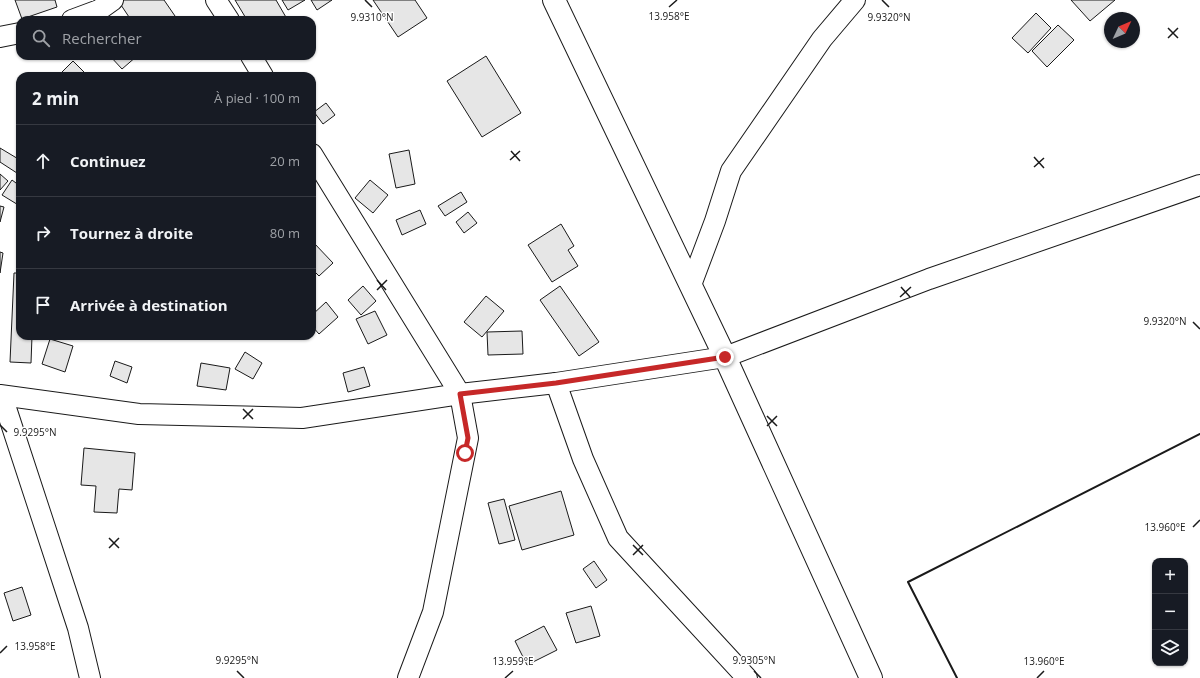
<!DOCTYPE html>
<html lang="fr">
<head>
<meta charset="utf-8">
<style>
  :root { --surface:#171b24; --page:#20242c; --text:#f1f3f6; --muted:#9ea1a6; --line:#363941 }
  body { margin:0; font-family:"Open Sans",sans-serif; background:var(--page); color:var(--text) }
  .controls { position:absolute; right:12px; bottom:12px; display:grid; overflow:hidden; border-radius:8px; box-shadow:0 1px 3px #0004 }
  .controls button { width:36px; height:36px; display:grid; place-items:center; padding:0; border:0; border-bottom:1px solid var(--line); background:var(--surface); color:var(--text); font:20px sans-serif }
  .compass { position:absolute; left:1104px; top:12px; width:36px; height:36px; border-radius:50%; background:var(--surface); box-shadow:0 1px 3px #0004; rotate:46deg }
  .stop { position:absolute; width:12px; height:12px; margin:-9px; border:3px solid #c62828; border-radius:50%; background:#fff }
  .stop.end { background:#c62828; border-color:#fff; box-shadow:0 1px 4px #0008 }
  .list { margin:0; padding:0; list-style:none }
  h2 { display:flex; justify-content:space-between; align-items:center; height:52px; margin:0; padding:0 16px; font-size:17px }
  h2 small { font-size:13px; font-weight:400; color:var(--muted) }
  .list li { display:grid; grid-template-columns:26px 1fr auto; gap:12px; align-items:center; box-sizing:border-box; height:72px; padding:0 16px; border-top:1px solid var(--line) }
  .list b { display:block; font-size:15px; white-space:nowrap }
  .list em { font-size:13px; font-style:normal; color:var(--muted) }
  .icon { flex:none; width:22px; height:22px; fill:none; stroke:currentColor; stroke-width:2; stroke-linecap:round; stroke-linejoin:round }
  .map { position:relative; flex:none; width:1200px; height:678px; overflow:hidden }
  .search { position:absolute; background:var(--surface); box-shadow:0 1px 3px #0004; left:16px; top:16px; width:300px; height:44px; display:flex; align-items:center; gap:10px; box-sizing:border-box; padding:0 14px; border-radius:12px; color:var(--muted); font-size:15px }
  .panel { position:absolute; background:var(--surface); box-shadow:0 1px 3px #0004; left:16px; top:72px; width:300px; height:268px; border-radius:12px }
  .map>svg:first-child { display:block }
  .building { fill:#e6e6e6; stroke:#1a1a1a }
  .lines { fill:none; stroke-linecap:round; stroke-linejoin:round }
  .minor-casing { stroke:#1a1a1a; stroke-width:22 }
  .secondary-casing { stroke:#1a1a1a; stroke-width:24 }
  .minor { stroke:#fff; stroke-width:20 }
  .secondary { stroke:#fff; stroke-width:22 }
  .wall { stroke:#1a1a1a; stroke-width:2 }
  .route { stroke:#c62828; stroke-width:5 }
  .ticks { fill:none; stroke:#1a1a1a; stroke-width:1.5 }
  .ticks-label { font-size:10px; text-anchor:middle; fill:#1a1a1a; stroke:#fff; stroke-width:3; stroke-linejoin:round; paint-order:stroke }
</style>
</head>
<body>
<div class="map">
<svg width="1200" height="678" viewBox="0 0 1200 678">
  <rect width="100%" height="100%" fill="#fff"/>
  <g class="building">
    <path d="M15,0H55L57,7L22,19Z"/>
    <path d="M122,0H164L175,16L170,20H131L119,2Z"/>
    <path d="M235,0H276L287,19L247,20Z"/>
    <path d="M282,0H305L288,10Z"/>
    <path d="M311,0H332L317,10Z"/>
    <path d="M373,0H415L427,18L398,37Z"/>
    <path d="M1071,0H1115L1090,21Z"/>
    <path d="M1036,13L1051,28L1028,53L1012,38Z"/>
    <path d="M1058,25L1074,40L1047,67L1032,51Z"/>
    <path d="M110,56H137L122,69Z"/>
    <path d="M486,56L521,113L482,137L447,81Z"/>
    <path d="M73,61L88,76H58Z"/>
    <path d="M326,103L335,115L323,124L314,112Z"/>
    <path d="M0,148L20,160V175L0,162Z"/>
    <path d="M409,150L415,184L396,188L389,154Z"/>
    <path d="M0,174L8,181L0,190Z"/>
    <path d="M12,180L20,186V206L2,195Z"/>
    <path d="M370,180L388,195L373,213L355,198Z"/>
    <path d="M461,192L467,202L445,216L438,206Z"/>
    <path d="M0,206L4,207L0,222Z"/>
    <path d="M420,210L426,224L402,235L396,220Z"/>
    <path d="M468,212L477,223L464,233L456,222Z"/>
    <path d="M561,224L574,246L568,250L578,266L552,282L528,245Z"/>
    <path d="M314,243L333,263L319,276L312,269V245Z"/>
    <path d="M0,252L3,253L0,273Z"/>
    <path d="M14,273H20V336H32L31,363L10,362Z"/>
    <path d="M363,286L376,301L361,315L348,300Z"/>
    <path d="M560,286L599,342L579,356L540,300Z"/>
    <path d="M486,296L504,311L482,337L464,322Z"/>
    <path d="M326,302L338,317L319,334L312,326V315Z"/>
    <path d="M375,311L387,335L368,344L356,319Z"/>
    <path d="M522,331L523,354L488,355L487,332Z"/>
    <path d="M50,339L73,346L65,372L42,364Z"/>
    <path d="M245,352L262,363L253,379L235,369Z"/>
    <path d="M115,361L132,367L127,383L110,376Z"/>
    <path d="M201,363L230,368L226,390L197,386Z"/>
    <path d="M364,367L370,386L348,392L343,373Z"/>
    <path d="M84,448L135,453L132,490L119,489L117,513L94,512L96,486L81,485Z"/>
    <path d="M561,491L574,535L522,550L509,506Z"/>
    <path d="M504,499L515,540L499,544L488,503Z"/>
    <path d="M594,561L607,580L596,588L583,569Z"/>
    <path d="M22,587L31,615L13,621L4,593Z"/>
    <path d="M591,606L600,636L576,643L566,613Z"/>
    <path d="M544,626L557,650L527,665L515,641Z"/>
  </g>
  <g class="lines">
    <defs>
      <g id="minor">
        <path d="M216,0L229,20"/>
        <path d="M72,20L99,10L113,0"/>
        <path d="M0,37L20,33"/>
        <path d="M251,56L263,76"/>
        <path d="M312,154L460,394L468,438L433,612L408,678"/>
        <path d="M691,285L715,221L731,171L822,39L855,0"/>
        <path d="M556,383L583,459L618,538L747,678"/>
        <path d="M0,395L139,414L302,418L460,394L556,383L725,357L929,279L1200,185"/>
        <path d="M2,396L78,628L90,678"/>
      </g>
      <path id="secondary" d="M554,0L725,357L871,678"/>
    </defs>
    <use href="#minor" class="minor-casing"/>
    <use href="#secondary" class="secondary-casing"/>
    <use href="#minor" class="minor"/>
    <use href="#secondary" class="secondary"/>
    <path class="wall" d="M957,678L908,582L1200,434"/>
  </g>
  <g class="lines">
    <path class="route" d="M465,453L468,438L460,394L556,383L725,357"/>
  </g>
  <path class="ticks" d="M365,0L372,7M882,0L889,7M669,7L677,0M1168,28L1178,38M1168,38L1178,28M511,151L520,161M1034,157L1044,168M510,160L520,151M1034,167L1044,158M377,280L386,290M901,287L910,297M377,290L387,280M900,297L911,287M1193,322L1200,329M243,409L253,419M767,416L777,426M243,419L253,409M0,425L7,432M767,426L777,416M1193,527L1200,520M109,538L119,548M633,545L643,555M109,548L119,538M633,555L643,545M0,653L7,646M237,671L244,678M754,671L761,678M505,678L513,671M1037,678L1044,671"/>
  <g class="ticks-label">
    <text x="669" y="20">13.958°E</text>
    <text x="372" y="21">9.9310°N</text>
    <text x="889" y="21">9.9320°N</text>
    <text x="1165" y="325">9.9320°N</text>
    <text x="35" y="436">9.9295°N</text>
    <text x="1165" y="531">13.960°E</text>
    <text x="35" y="650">13.958°E</text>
    <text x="237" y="664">9.9295°N</text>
    <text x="754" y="664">9.9305°N</text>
    <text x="513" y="665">13.959°E</text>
    <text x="1044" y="665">13.960°E</text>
  </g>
</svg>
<div class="controls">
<button>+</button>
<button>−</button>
<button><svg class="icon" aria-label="layers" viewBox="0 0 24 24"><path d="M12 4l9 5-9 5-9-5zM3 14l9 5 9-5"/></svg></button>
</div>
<svg class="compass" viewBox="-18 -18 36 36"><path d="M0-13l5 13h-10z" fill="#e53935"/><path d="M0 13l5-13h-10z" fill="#9ea1a6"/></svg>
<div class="stop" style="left:465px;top:453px"></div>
<div class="stop end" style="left:725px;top:357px"></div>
<div class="search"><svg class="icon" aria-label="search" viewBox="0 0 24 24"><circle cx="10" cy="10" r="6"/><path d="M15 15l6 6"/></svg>Rechercher</div>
<section class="panel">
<h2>2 min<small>À pied · 100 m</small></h2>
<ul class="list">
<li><svg class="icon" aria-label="ahead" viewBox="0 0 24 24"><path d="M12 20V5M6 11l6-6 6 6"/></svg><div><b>Continuez</b></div><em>20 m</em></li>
<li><svg class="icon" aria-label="right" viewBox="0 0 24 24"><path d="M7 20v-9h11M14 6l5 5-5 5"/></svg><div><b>Tournez à droite</b></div><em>80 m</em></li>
<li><svg class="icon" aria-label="arrive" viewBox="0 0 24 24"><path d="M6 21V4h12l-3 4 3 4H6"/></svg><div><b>Arrivée à destination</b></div></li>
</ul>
</section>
</div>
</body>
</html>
